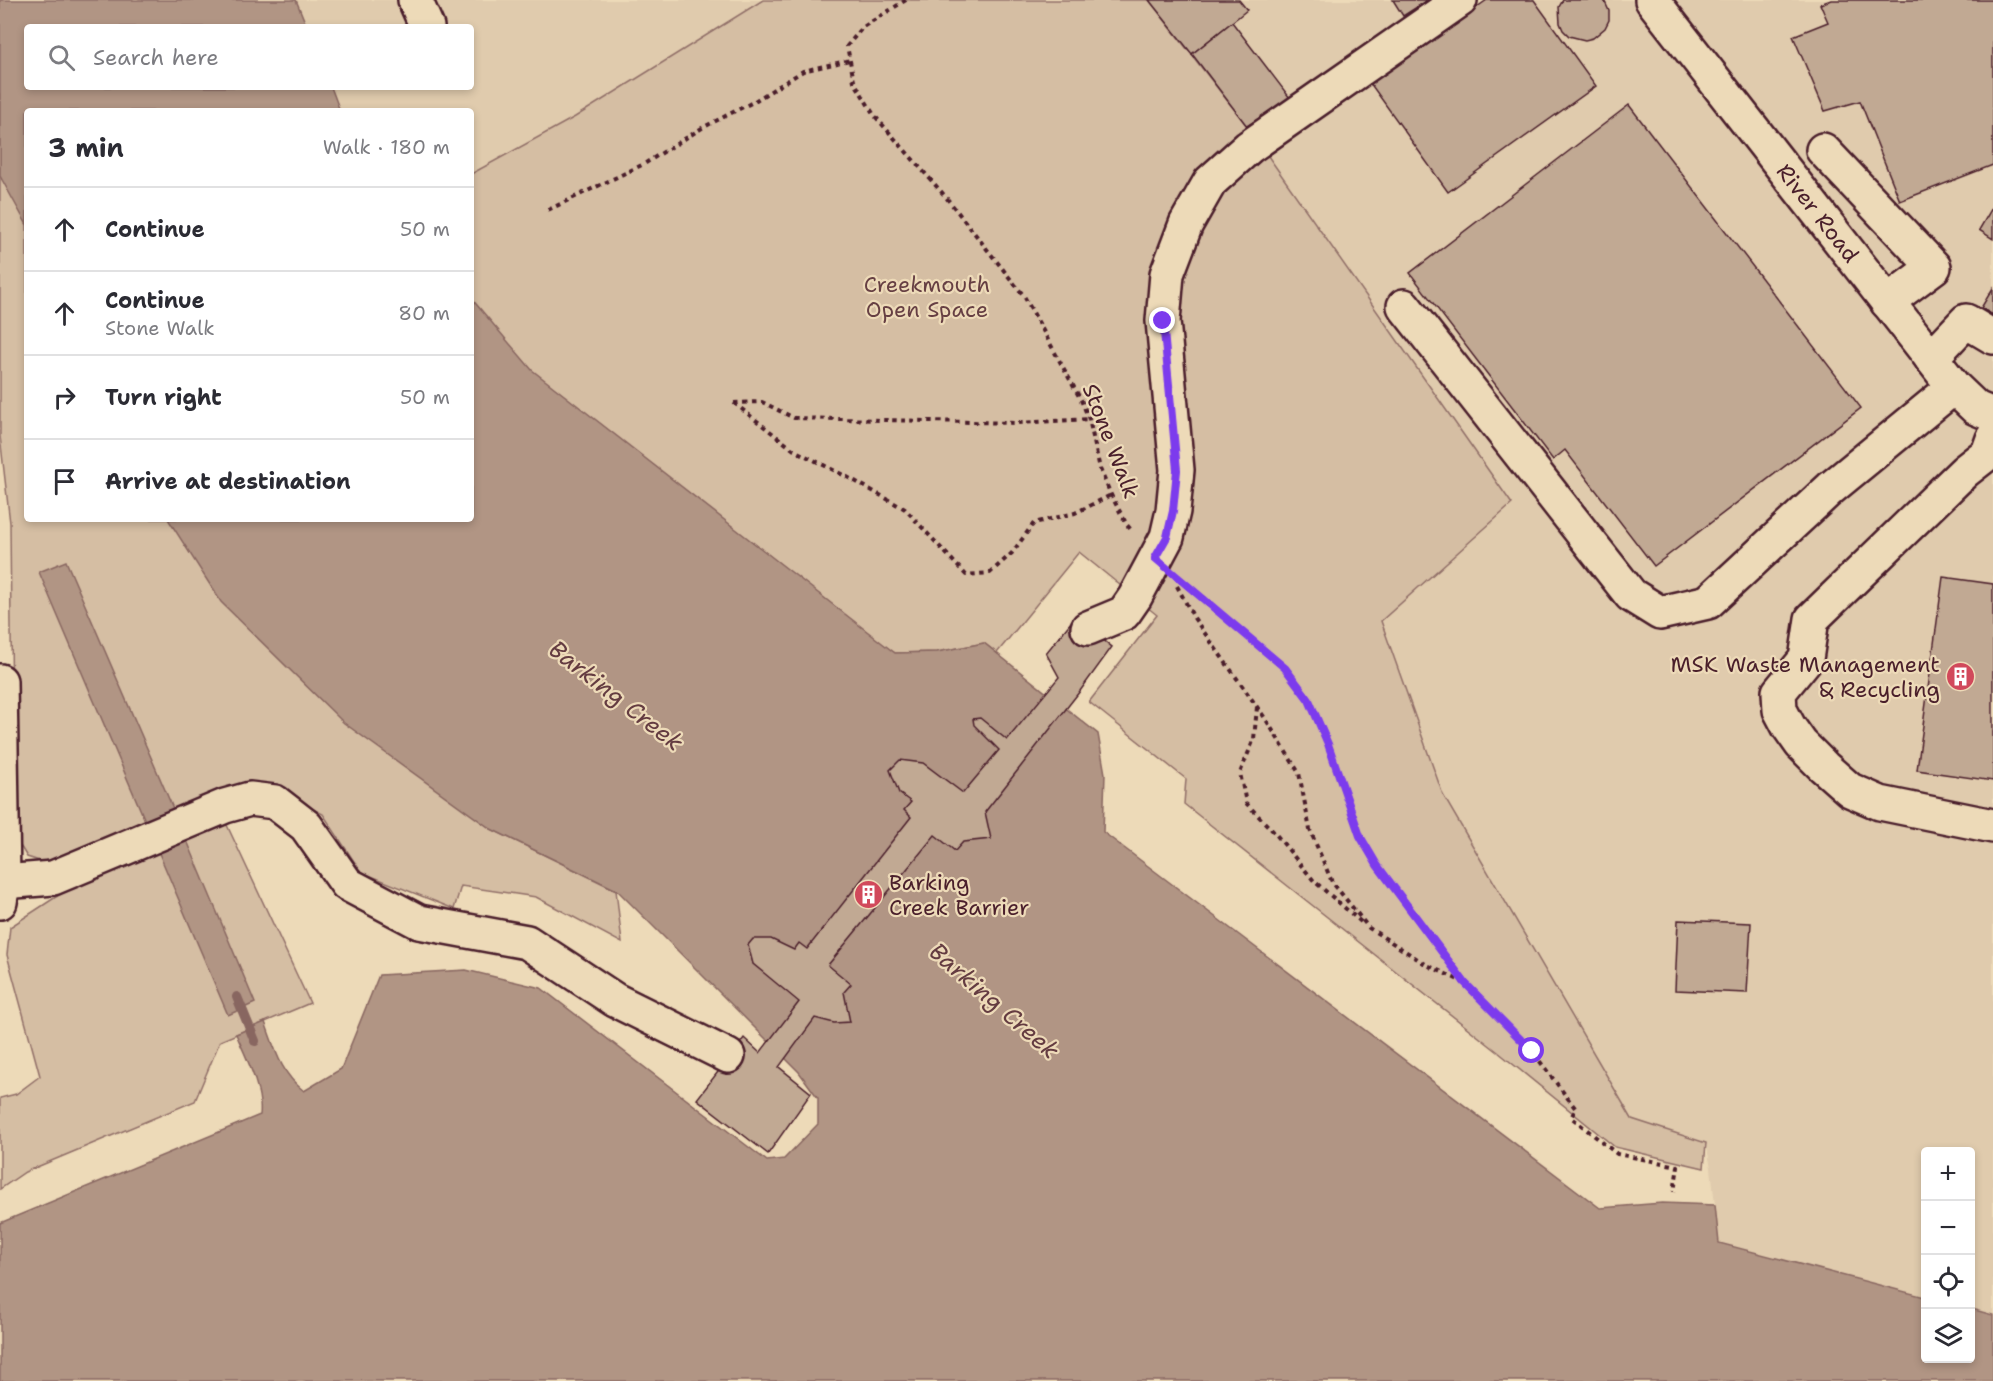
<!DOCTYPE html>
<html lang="en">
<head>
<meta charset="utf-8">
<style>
  :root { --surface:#fff; --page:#f7f7f7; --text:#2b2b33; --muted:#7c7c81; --line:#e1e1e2 }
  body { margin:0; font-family:"Shantell Sans",sans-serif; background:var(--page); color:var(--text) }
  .controls { position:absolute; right:18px; bottom:18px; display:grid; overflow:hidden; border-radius:6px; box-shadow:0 3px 9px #0003 }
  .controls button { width:54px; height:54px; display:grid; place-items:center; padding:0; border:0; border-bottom:2px solid var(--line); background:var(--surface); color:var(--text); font:30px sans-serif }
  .stop { position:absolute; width:18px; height:18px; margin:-14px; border:4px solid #7c3aed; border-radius:50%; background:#fff }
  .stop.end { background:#7c3aed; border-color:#fff; box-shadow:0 2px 6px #0008 }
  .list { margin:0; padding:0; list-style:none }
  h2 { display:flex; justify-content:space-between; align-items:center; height:78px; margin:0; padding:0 24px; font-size:26px }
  h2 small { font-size:20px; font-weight:400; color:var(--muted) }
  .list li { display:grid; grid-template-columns:39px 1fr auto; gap:18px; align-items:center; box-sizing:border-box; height:84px; padding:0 24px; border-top:2px solid var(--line) }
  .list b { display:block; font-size:22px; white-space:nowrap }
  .list p { margin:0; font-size:20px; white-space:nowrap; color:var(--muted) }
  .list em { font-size:20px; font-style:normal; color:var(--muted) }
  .icon { flex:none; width:33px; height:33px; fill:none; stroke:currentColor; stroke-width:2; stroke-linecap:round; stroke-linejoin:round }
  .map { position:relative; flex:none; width:1993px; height:1381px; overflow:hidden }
  .search { position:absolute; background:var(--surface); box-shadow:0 3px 9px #0003; left:24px; top:24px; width:450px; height:66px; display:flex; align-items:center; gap:15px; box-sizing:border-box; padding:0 21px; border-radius:6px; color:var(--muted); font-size:22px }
  .panel { position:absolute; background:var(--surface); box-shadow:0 3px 9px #0003; left:24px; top:108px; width:450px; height:414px; border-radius:6px }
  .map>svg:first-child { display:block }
  .built { fill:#e0cbad }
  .green { fill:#d5bea3; stroke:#906e67; stroke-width:1.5 }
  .water { fill:#b19584; stroke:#886660; stroke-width:1.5 }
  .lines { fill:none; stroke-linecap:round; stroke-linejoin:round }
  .stream { stroke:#886660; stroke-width:10 }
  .building { fill:#c1a993; stroke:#4a1f2b; stroke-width:1.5 }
  .minor-casing { stroke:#4a1f2b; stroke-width:38 }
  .path { stroke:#4a1f2b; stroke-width:4; stroke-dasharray:4.5 4.5; stroke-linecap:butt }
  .minor { stroke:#eddab8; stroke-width:33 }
  .route { stroke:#7c3aed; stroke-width:8 }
  .labels { text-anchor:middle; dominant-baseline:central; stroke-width:4.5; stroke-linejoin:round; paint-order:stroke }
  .street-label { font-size:22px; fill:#4a1f2b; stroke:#eddab8 }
  .park-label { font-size:22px; fill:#663f43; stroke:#eddab8 }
  .poi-label { font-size:22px; fill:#4a1f2b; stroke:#eddab8; text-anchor:end }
  .water-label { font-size:24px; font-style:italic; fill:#643c41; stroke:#eddab8 }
</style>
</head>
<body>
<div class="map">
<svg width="1993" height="1381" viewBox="0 0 1993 1381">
  <rect width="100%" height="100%" fill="#eddab8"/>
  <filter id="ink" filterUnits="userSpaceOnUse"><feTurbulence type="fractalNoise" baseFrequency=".0167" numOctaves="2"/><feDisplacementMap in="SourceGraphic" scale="12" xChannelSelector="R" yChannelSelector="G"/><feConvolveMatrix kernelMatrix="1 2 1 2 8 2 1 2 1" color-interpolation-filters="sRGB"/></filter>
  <g filter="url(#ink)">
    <g class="built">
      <path d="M296,0H763L575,117L471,174V111H340L331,87H471V27H307Z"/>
      <path d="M1149,0H1436L1247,126Z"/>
      <path d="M1487,0H1993V1314L1971,1309L1970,1152H1926L1925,1297L1719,1243L1711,1168L1706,1143L1632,1120L1443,795L1381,621L1511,504L1266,156Z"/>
    </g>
    <g class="green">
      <path d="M763,0H1149L1247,126L1512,504L1381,621L1443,795L1632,1119L1706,1143L1704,1168L1615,1147L1498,1052L1184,804L1186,779L1089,702L1157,615L1079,552L997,653L984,643L937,652L895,653L471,406V174L575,117Z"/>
      <path d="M0,93L27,184V519H220L491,829L616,890L622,943L536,897L461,886L454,909L361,872L323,814L266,785L212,793L93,850L49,864L27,857L13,834L10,523L0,436Z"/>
      <path d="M226,823L310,1003L220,1041L195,1101L25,1172L0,1189V1098L16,1094L40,1076L7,955L10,927L62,893L104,873Z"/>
    </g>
    <g class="water">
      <path d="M0,0H296L307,27H27V87H331L340,111H27V225L0,176Z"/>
      <path d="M471,298L532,370L895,653L937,652L984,643L1098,734L1105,774L1103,832L1600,1208L1662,1203L1715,1205L1719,1243L1925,1297L1926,1358H1970L1971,1309L1993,1315V1381H0V1223L260,1115C263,1090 246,1057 236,1034L265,1022C275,1049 281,1074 304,1091L341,1069L379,975L466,970L541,988L767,1161L784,1159L818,1124V1098L799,1072L617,890L491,829L344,723L221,602L168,519H471Z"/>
      <path d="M66,561L188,843L255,1003L228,1015L39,572Z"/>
    </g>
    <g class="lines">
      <path class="stream" d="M237,997L255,1041"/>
    </g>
    <g class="building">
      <path d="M1149,0H1239L1247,10L1192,54Z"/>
      <path d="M1393,0H1428L1403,16Z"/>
      <path d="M1487,0H1534L1596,86L1448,192L1370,83Z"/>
      <path d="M1563,0H1604L1609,11V20L1605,28L1593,38L1585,40L1569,36L1563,30L1560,23L1559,7Z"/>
      <path d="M1831,0H1993V165L1900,201L1860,101L1825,111L1793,36L1828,22L1820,4Z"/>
      <path d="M1232,22L1290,98L1247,126L1192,54Z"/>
      <path d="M1629,105L1861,408L1654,566L1565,450L1553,460L1410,273Z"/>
      <path d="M1993,206V239L1979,230Z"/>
      <path d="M1993,288V315L1981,308Z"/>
      <path d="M1943,577L1993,584V781L1917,770Z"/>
      <path d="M1075,617L1112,647L1080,691L985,812L991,839L963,842L955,851L935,835L828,965L851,984L844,992L850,1022L834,1023L815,1018L779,1067L811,1093L768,1154L697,1099L744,1038L760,1053L799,1002L753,964L748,945L753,939H771L794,950L799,943L807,949L911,817L904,810L911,802L899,793L890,770L900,760L923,763L963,793L999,750L974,725L973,719L980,718L1007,740L1059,677L1046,653Z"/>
      <path d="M1678,920L1751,923L1747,993L1675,990Z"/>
    </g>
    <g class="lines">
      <defs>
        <g id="minor">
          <path d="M415,0L427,27"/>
          <path id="s1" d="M1652,0L1954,387L1976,408L1993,415"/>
          <path d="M1823,150L1934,267L1887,302"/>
          <path d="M1404,306L1631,595L1660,613L1708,602L1831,488L1954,387"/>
          <path d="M1931,358L1966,321L1993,337"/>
          <path d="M1993,439L1988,453L1965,471L1812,619L1806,659L1779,692L1780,710L1789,727L1801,744L1824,767L1850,790L1880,803L1993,826"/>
          <path d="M1088,628L1124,613L1135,597L1167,537L1173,511L1177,470L1163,321L1167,274L1186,224L1210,182L1249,147L1460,0"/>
          <path d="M0,681L3,882L0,902"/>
          <path d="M3,882L53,878L225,806L250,799L275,802L306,826L347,884L419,922L527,942L615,1000L728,1056"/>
        </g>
      </defs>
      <use href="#minor" class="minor-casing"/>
      <g class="path">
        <path d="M906,0L863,27L847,46L854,81L874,115L945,196L1024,296L1081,400L1089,419L1100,469L1111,495L1127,525L1133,532"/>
        <path d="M548,210L644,164L702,128L753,102L803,71L850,60"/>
        <path d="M734,403L794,450L853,480L905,509L966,575L990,573L1012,553L1034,523L1075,513L1111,495"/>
        <path d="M734,403L762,402L794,418L1016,423L1089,419"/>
        <path d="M1180,579L1285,668L1309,700L1328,744L1360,836L1377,865L1465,983L1532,1051L1576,1109L1571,1117L1617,1154L1678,1166L1674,1192"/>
        <path d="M1177,586L1194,618L1265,718L1299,773L1310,830L1332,882L1369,928L1427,965L1463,982"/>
        <path d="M1257,707L1254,739L1240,773L1246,803L1274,832L1314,881L1361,922"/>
      </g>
      <use href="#minor" class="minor"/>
    </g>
  </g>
  <g class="lines" filter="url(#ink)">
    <path class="route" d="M1163,321L1177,470L1173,511L1167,537L1155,558L1285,668L1309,700L1328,744L1360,836L1377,865L1465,983L1532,1051"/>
  </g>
  <defs>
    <symbol id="building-disc" viewBox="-11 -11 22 22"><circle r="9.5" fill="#d1495b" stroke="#eddab8"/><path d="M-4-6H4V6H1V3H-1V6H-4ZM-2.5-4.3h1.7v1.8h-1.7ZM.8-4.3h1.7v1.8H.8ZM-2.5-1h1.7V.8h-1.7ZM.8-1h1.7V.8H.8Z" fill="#fff"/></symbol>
  </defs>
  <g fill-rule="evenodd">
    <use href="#building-disc" x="1944" y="660" width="33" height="33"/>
    <use href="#building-disc" x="852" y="878" width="33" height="33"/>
  </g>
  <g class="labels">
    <g class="street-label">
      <text stroke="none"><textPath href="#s1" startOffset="270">River Road</textPath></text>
      <text transform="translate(1111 441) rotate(69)">Stone Walk</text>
    </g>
    <g class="park-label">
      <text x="927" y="284">Creekmouth<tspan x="927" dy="25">Open Space</tspan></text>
    </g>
    <g class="poi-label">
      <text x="1940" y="664">MSK Waste Management<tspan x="1940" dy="25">&amp; Recycling</tspan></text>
      <text x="889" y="882" text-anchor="start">Barking<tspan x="889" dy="25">Creek Barrier</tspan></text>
    </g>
    <g class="water-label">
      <text transform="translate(616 696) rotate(38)">Barking Creek</text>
      <text transform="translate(994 1001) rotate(41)">Barking Creek</text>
    </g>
  </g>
</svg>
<div class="controls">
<button>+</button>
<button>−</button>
<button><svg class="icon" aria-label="locate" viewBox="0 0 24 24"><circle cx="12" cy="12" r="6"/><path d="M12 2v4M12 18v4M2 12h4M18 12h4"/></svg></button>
<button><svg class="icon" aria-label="layers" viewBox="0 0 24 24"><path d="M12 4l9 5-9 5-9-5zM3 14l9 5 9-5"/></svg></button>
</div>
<div class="stop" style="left:1532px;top:1051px"></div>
<div class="stop end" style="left:1163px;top:321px"></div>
<div class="search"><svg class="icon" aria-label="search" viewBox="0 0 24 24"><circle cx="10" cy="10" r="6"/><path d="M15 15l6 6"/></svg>Search here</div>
<section class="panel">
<h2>3 min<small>Walk · 180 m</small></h2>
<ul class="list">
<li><svg class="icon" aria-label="ahead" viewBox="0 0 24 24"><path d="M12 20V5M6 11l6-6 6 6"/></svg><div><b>Continue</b></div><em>50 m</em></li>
<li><svg class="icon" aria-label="ahead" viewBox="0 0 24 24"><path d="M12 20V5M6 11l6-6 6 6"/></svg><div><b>Continue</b><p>Stone Walk</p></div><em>80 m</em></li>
<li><svg class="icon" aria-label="right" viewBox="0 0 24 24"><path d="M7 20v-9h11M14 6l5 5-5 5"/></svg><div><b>Turn right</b></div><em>50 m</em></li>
<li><svg class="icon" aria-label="arrive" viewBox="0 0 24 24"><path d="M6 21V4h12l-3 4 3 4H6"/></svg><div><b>Arrive at destination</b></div></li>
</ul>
</section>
</div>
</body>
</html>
